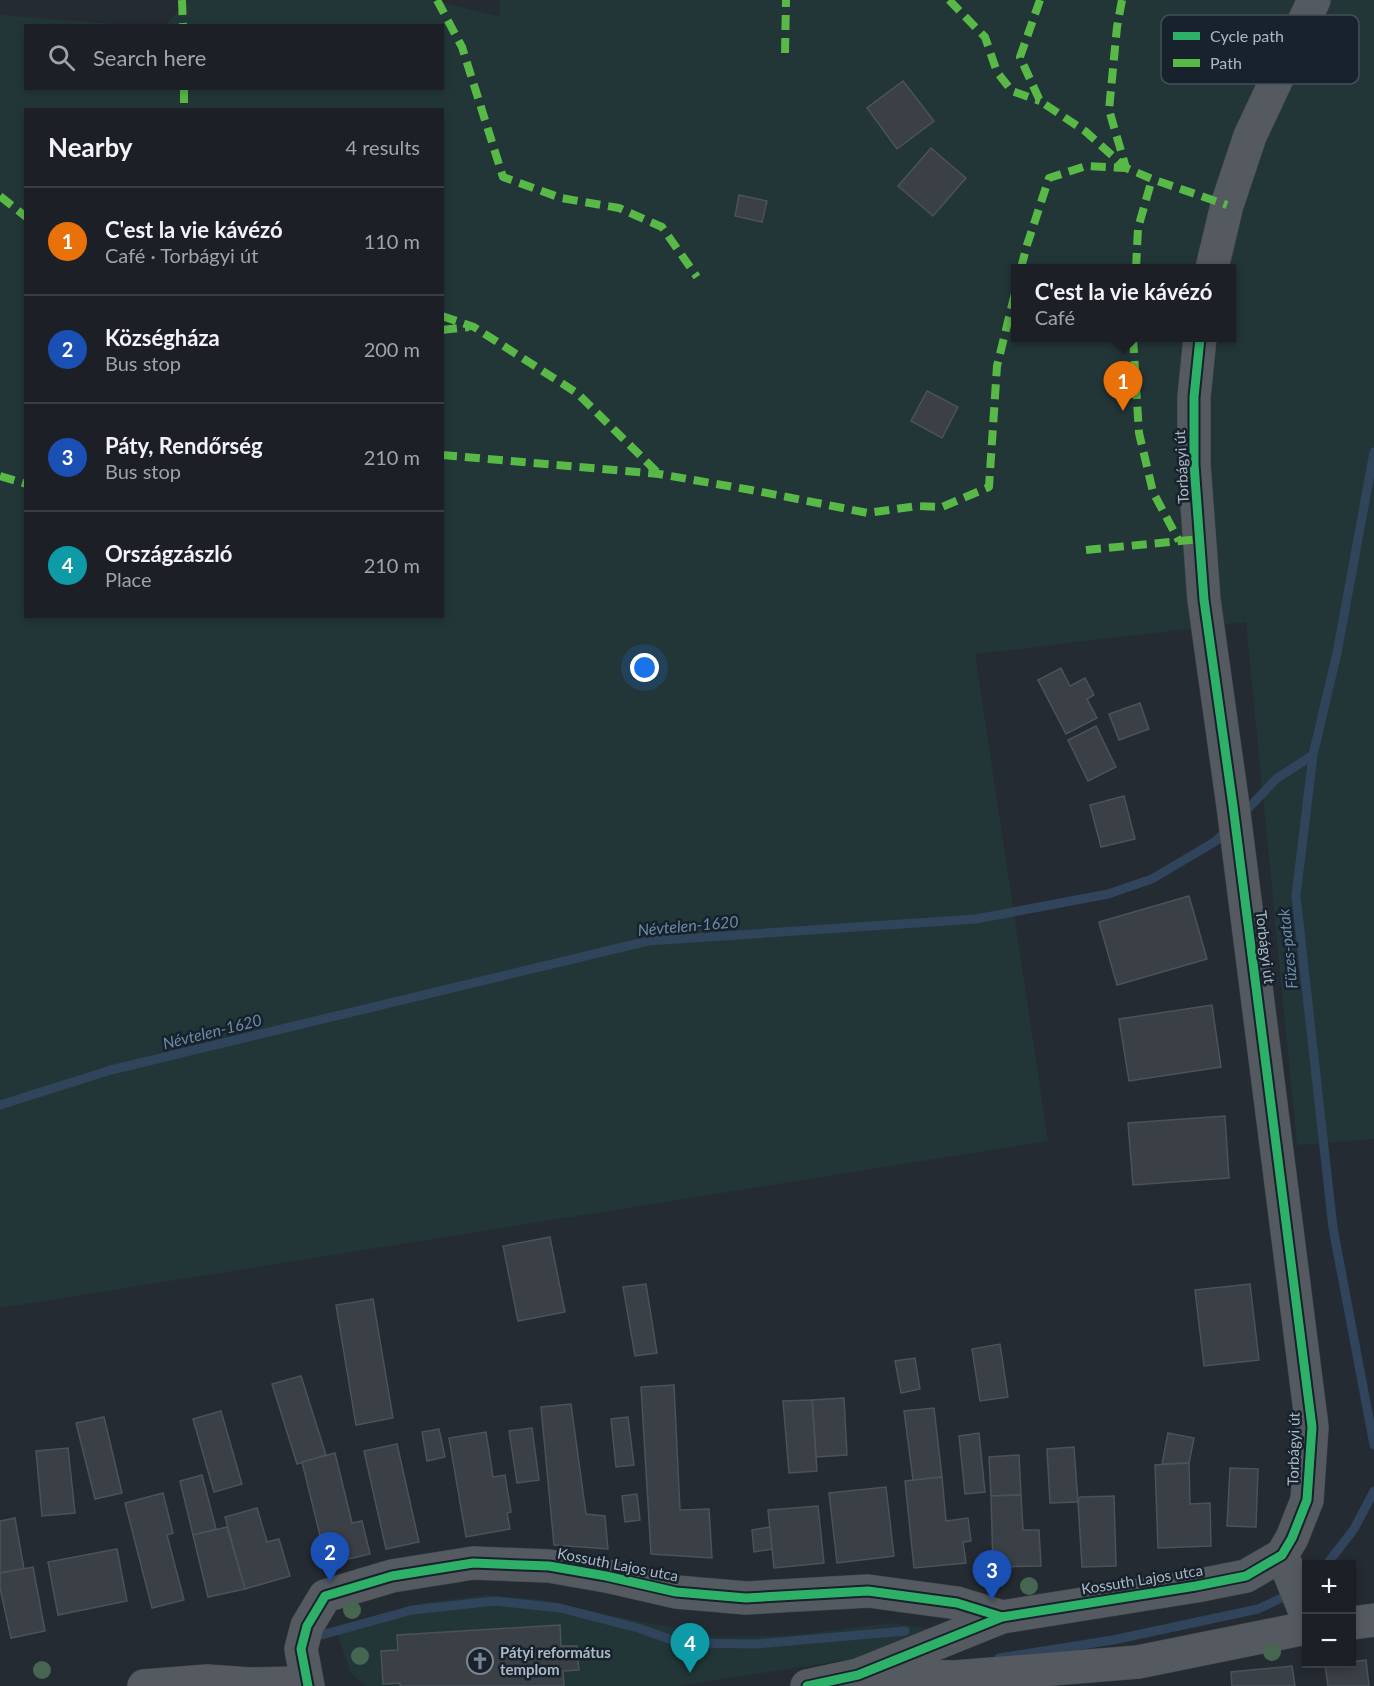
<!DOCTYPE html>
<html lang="en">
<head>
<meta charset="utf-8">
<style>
  :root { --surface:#1c2026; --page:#292d32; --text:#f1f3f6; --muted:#a0a3a7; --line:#3a3e43; --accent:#7d8792 }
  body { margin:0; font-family:Lato,sans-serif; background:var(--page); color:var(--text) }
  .controls { position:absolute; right:18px; bottom:18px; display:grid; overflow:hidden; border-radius:0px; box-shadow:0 3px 9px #0003 }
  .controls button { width:54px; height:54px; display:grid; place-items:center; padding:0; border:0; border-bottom:2px solid var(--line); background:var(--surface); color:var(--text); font:30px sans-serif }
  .you { position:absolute; left:645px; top:668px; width:21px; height:21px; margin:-15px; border:4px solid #fff; border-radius:50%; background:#1a73e8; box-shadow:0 0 0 9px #1a73e833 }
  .badge { display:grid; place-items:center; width:39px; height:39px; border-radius:50%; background:var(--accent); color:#fff; font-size:20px; font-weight:700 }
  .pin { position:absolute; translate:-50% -50px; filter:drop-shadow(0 2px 3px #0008) }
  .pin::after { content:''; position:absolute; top:32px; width:21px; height:18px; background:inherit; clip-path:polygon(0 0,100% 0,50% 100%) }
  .popup { position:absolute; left:1011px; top:264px; width:225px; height:78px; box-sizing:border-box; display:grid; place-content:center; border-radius:0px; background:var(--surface); filter:drop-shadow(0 2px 4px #0005); font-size:20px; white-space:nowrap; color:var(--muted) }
  .popup b { font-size:22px; color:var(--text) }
  .popup::after { content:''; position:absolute; left:50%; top:100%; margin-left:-12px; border:12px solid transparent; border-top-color:var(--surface) }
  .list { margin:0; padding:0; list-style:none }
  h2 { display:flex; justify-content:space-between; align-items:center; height:78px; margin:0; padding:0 24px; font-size:26px }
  h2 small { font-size:20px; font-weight:400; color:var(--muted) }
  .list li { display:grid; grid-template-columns:39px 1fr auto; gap:18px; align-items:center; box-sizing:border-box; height:108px; padding:0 24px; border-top:2px solid var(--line) }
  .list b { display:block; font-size:22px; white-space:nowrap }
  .list p { margin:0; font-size:20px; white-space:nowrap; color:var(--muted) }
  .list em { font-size:20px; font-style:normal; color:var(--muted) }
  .icon { flex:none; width:33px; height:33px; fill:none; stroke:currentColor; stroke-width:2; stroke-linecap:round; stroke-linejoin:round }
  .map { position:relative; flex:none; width:1374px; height:1686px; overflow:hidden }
  .search { position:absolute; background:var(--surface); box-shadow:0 3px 9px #0003; left:24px; top:24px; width:420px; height:66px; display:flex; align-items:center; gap:15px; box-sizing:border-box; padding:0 21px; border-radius:0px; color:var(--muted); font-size:22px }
  .panel { position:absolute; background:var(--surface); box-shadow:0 3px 9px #0003; left:24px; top:108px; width:420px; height:510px; border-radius:0px }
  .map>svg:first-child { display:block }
  .green { fill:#223638; fill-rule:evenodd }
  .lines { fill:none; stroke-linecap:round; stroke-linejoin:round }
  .stream { stroke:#30455c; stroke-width:9 }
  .building { fill:#3a4046; stroke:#4b525a; stroke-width:1.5 }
  .minor-casing { stroke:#41464b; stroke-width:34 }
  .minor { stroke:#545a60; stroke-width:33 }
  .quiet { stroke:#58b947; stroke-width:8; stroke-dasharray:15 8; stroke-linecap:butt }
  .cycleway-casing { stroke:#18222c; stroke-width:13 }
  .cycleway { stroke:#2db169; stroke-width:9 }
  .tree { fill:#476651 }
  .labels { text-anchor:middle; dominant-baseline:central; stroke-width:5; stroke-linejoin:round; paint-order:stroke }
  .street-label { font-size:15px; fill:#acb8c5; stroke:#18222c }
  .poi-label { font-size:15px; font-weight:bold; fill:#acb8c5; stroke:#18222c; text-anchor:start }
  .water-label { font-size:16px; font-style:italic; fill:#6b8baa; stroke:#18222c }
  .key { fill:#18222c; stroke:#444f5a; stroke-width:1.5 }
  .key-label { font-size:16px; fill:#acb8c5 }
</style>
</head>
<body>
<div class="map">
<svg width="1374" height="1686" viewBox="0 0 1374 1686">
  <rect width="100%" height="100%" fill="#252b32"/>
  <g class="green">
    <path d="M188,0H433L500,17V0H1374V1139L1297,1145L1246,622L975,654L1048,1141L0,1308V15L129,25L26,26V88H442V26L165,25ZM26,110H442V616H26ZM1015,268H1231V338H1015Z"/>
    <path d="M486,1595L543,1600L608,1615L719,1637L797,1635L890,1623L937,1630L941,1645L678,1686H365L351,1673L335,1628L423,1603Z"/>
  </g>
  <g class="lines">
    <g class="stream">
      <path d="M1374,452L1337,653L1313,755L1296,896L1333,1228L1374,1445"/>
      <path d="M1242,815L1276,779L1313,755"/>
      <path d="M0,1105L111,1070L648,941L976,919L1108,894L1152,879L1216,841L1228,829"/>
      <path d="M1327,1564L1354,1529L1374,1491"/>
      <path d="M314,1637L412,1610L495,1601L560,1608L638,1628L681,1643L757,1644L905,1631"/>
      <path d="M999,1658L1113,1640L1258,1609L1292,1593"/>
    </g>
  </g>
  <g class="building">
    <path d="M903,81L934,121L897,149L867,108Z"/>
    <path d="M931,148L966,178L933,216L898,186Z"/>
    <path d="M739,195L767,201L762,222L735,216Z"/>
    <path d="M927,391L958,407L942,438L911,421Z"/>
    <path d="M1061,668L1070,686L1085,678L1094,695L1087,699L1097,718L1066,734L1038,680Z"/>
    <path d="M1140,703L1149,729L1119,740L1109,714Z"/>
    <path d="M1096,726L1116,767L1088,781L1068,740Z"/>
    <path d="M1124,796L1135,839L1101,847L1090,805Z"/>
    <path d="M1189,896L1207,959L1117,985L1099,922Z"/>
    <path d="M1212,1005L1221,1067L1129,1081L1119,1019Z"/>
    <path d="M1225,1116L1229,1178L1133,1185L1128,1123Z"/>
    <path d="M550,1237L565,1312L518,1321L503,1246Z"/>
    <path d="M646,1284L657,1353L635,1356L623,1287Z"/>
    <path d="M1250,1284L1259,1360L1204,1366L1195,1290Z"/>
    <path d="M373,1299L393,1418L356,1425L336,1305Z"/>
    <path d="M1000,1344L1008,1397L980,1401L972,1349Z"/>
    <path d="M915,1358L920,1389L901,1393L895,1361Z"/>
    <path d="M301,1376L326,1455L297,1464L272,1384Z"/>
    <path d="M674,1385L680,1510L709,1509L712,1558L651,1554L641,1387Z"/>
    <path d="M844,1398L847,1455L816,1457L812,1400Z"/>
    <path d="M812,1400L817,1471L789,1473L783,1401Z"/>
    <path d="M571,1404L586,1514L605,1516L608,1549L554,1545L541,1407Z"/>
    <path d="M934,1408L942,1477L913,1480L904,1411Z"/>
    <path d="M221,1411L242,1484L214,1492L193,1419Z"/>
    <path d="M104,1417L122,1493L95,1499L76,1423Z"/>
    <path d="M628,1417L634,1465L616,1467L611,1419Z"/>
    <path d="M532,1428L539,1480L517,1483L509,1431Z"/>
    <path d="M439,1429L445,1457L427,1461L422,1432Z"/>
    <path d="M486,1432L493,1477L505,1475L511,1512L507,1513L510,1529L466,1537L449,1438Z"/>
    <path d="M979,1433L985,1492L965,1494L959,1436Z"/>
    <path d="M1168,1433L1194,1438L1189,1463L1162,1464Z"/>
    <path d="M397,1444L419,1542L386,1549L364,1451Z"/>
    <path d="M1074,1447L1078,1502L1050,1503L1047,1449Z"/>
    <path d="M68,1448L75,1513L42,1516L36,1451Z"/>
    <path d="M335,1453L352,1523L362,1521L370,1554L327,1564L302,1462Z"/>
    <path d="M1019,1455L1021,1495L991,1496L989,1457Z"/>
    <path d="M1189,1463L1190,1504L1210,1503L1211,1546L1158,1548L1155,1465Z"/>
    <path d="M1230,1468L1258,1469L1256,1527L1227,1526Z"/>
    <path d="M202,1475L216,1529L193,1535L180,1481Z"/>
    <path d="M942,1477L946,1521L968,1518L971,1541L963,1542L966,1563L914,1568L905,1481Z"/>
    <path d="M886,1487L894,1556L837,1563L829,1493Z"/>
    <path d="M163,1493L173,1533L167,1535L184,1600L152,1608L125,1503Z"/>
    <path d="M637,1494L640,1520L625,1522L622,1496Z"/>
    <path d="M1021,1495L1023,1530H1039L1041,1566L993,1567L991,1496Z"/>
    <path d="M1114,1496L1116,1566L1082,1567L1078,1502L1080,1497Z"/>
    <path d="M818,1506L824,1563L774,1568L768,1510Z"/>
    <path d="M257,1508L267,1542L279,1539L290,1576L245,1589L225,1517Z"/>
    <path d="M15,1518L24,1569L0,1573V1521Z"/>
    <path d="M227,1527L245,1589L208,1597L193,1535Z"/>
    <path d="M770,1527L772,1549L754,1552L752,1530Z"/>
    <path d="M117,1549L127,1601L58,1615L48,1562Z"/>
    <path d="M33,1567L45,1631L11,1638L0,1588V1573Z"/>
    <path d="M560,1625L561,1646H577L579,1670L563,1671L564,1686H400V1683L383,1684L381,1651L398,1650L397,1635Z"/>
    <path d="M1366,1660L1369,1686H1328L1325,1665L1352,1664V1662Z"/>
    <path d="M1292,1666L1295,1686H1232L1231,1672Z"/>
  </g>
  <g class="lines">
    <defs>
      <g id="minor">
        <path d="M1212,268L1227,205L1250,136L1314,0"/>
        <path d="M1282,1555L1306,1614"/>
        <path d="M1352,1623L1374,1620"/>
        <path d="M872,1675L955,1677L1138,1662L1306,1628"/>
        <path d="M144,1686L207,1681L250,1684L296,1683L304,1686"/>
        <path d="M308,1686L301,1649L307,1626L325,1596L392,1576L473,1563L549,1566L606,1576L676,1592L746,1598L868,1591L957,1603L1002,1617"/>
        <path d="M807,1686L858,1675L1002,1617L1196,1586L1246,1576L1282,1555L1292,1538L1307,1500L1312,1427L1233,806L1204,600L1194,464V397L1200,338"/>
      </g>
    </defs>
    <use href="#minor" class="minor-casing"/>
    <use href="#minor" class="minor"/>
    <g class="quiet">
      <path d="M182,0L183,26"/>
      <path d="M437,0L462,47L503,177L561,198L619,208L662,227L697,277"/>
      <path d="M949,0L985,37L997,72L1012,91L1040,101"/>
      <path d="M1040,0L1020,57L1040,101L1085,131L1126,168L1152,179L1227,205"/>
      <path d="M1122,0L1117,27L1109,110L1126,168"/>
      <path d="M785,53L786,0"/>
      <path d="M184,88V110"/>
      <path d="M0,196L26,217"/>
      <path d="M1021,268L1027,245L1049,178L1086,166L1126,168"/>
      <path d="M1136,268L1138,228L1152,179"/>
      <path d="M442,316L474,327L577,393L659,474"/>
      <path d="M442,330L469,327"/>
      <path d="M1133,338L1139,433L1153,492L1179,541"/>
      <path d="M442,455L659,474L757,491L868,513L917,506L942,507L989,487L997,366L1015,293"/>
      <path d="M0,476L26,484"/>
      <path d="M1086,550L1201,539"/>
    </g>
    <defs>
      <g id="cycleway">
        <path d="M308,1686L301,1649L307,1626L325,1596L392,1576L473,1563L549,1566L606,1576L676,1592L746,1598L868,1591L957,1603L1002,1617"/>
        <path d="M807,1686L858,1675L1002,1617L1196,1586L1246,1576L1282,1555L1292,1538L1307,1500L1312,1427L1233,806L1204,600L1194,464V397L1200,338"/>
      </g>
    </defs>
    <use href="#cycleway" class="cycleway-casing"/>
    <use href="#cycleway" class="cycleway"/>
  </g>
  <g class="tree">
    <circle cx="1029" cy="1586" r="9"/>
    <circle cx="352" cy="1610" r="9"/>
    <circle cx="1272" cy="1652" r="9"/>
    <circle cx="360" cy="1656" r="9"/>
    <circle cx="42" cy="1670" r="9"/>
  </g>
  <defs>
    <symbol id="church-ring" viewBox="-11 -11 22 22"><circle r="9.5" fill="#18222c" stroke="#7d8792" stroke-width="1.5"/><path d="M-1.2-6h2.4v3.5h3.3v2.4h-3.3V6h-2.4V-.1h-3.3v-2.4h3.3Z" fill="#7d8792"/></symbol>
  </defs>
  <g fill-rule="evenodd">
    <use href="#church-ring" x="465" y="1646" width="30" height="30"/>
  </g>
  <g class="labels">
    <g class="street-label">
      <text transform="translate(1181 467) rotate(-93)">Torbágyi út</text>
      <text transform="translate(1266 947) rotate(83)">Torbágyi út</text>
      <text transform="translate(1293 1449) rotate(-89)">Torbágyi út</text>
      <text transform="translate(618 1564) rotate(11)">Kossuth Lajos utca</text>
      <text transform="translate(1142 1579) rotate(-9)">Kossuth Lajos utca</text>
    </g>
    <g class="poi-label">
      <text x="500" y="1652">Pátyi református<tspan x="500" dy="17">templom</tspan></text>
    </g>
    <g class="water-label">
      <text transform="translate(688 925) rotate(-5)">Névtelen-1620</text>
      <text transform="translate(1287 949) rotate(-96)">Füzes-patak</text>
      <text transform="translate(212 1031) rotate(-14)">Névtelen-1620</text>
    </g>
  </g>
  <rect x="1161" y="15" width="198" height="69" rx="9" class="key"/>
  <rect x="1173" y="32" width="27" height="8" fill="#2db169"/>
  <rect x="1173" y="59" width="27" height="8" fill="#58b947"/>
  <g class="key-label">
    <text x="1210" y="42">Cycle path</text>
    <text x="1210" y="69">Path</text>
  </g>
</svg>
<div class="controls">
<button>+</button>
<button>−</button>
</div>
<div class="you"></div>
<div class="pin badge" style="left:1123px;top:411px;background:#e8710a">1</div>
<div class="popup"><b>C'est la vie kávézó</b>Café</div>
<div class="pin badge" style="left:330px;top:1582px;background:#1a4fb4">2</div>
<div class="pin badge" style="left:992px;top:1600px;background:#1a4fb4">3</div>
<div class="pin badge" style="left:690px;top:1673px;background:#0f9aa8">4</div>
<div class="search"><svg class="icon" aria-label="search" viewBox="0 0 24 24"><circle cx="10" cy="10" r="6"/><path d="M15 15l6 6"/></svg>Search here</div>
<section class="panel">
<h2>Nearby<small>4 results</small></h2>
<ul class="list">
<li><span class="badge" style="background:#e8710a">1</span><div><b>C'est la vie kávézó</b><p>Café · Torbágyi út</p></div><em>110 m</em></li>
<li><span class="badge" style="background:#1a4fb4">2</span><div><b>Községháza</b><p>Bus stop</p></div><em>200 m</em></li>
<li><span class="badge" style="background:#1a4fb4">3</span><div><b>Páty, Rendőrség</b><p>Bus stop</p></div><em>210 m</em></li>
<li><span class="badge" style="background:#0f9aa8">4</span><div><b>Országzászló</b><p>Place</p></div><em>210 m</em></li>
</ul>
</section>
</div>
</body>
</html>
